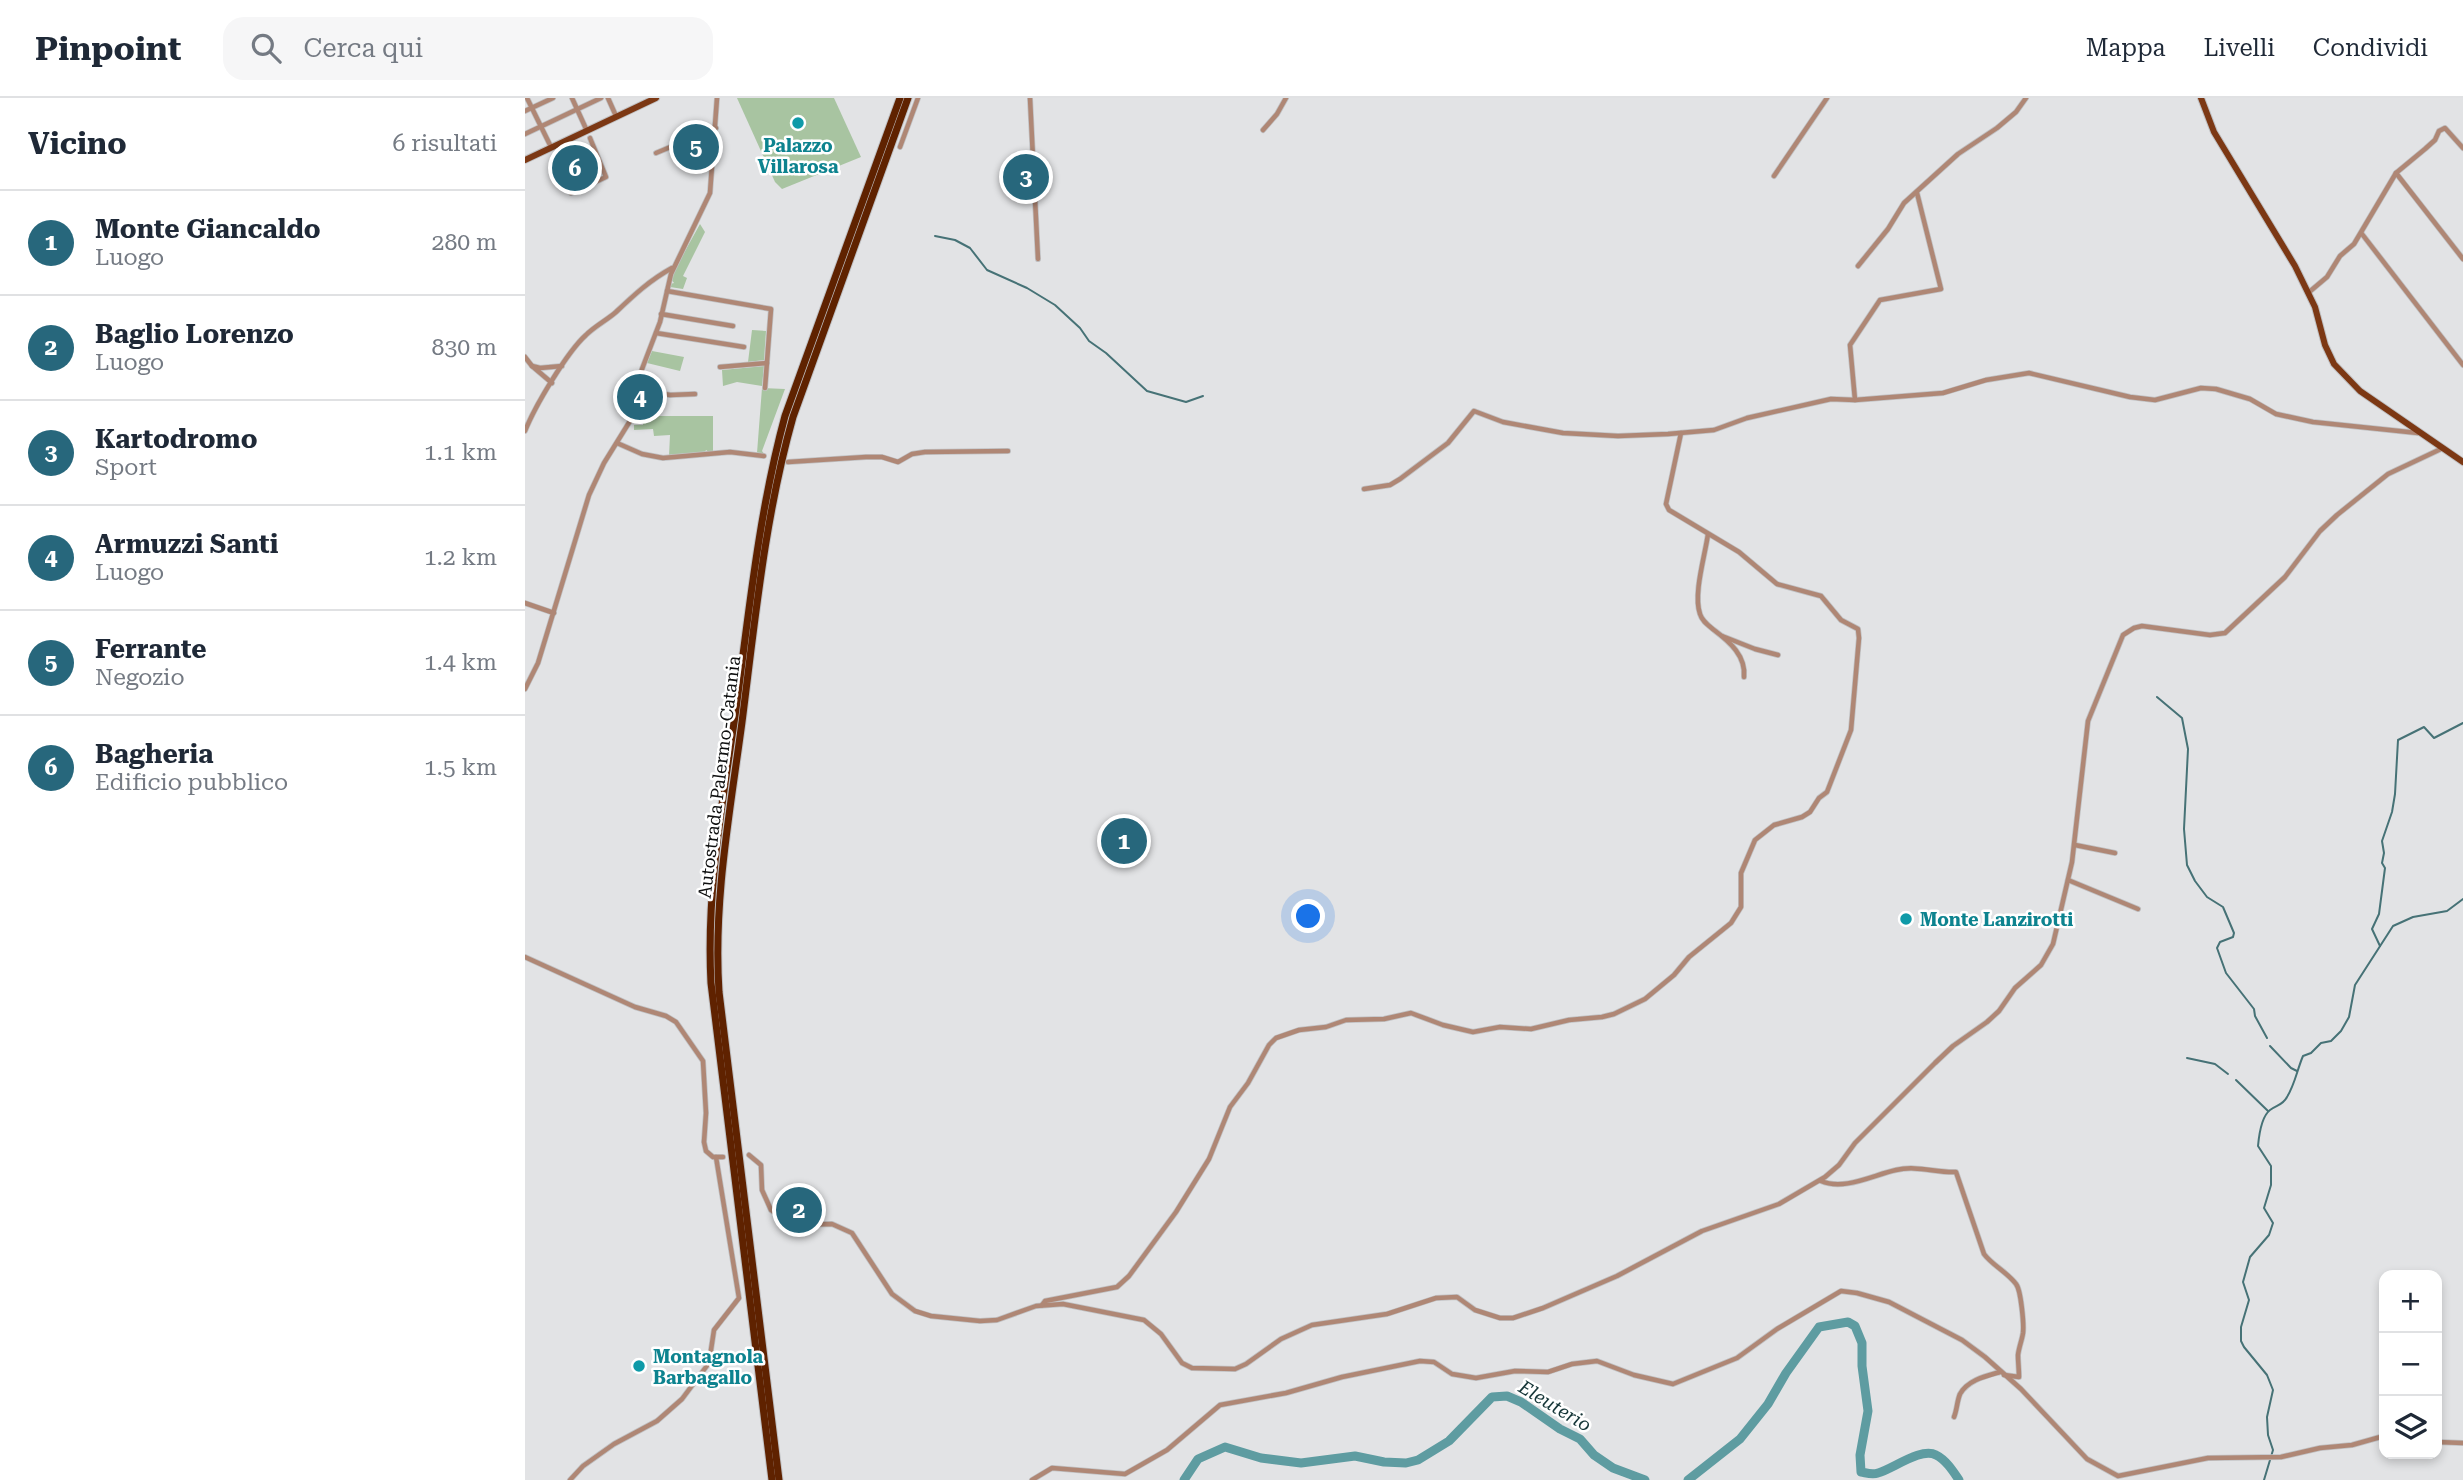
<!DOCTYPE html>
<html lang="it">
<head>
<meta charset="utf-8">
<style>
  :root { --surface:#fff; --page:#f6f6f7; --text:#1f2937; --muted:#747a83; --line:#e0e1e3; --accent:#27677c }
  body { margin:0; font-family:"Roboto Serif",serif; background:var(--page); color:var(--text) }
  .controls { position:absolute; right:21px; bottom:21px; display:grid; overflow:hidden; border-radius:14px; box-shadow:0 4px 10px #0003 }
  .controls button { width:63px; height:63px; display:grid; place-items:center; padding:0; border:0; border-bottom:2px solid var(--line); background:var(--surface); color:var(--text); font:35px sans-serif }
  .you { position:absolute; left:784px; top:819px; width:24px; height:24px; margin:-18px; border:5px solid #fff; border-radius:50%; background:#1a73e8; box-shadow:0 0 0 10px #1a73e833 }
  .badge { display:grid; place-items:center; width:46px; height:46px; border-radius:50%; background:var(--accent); color:#fff; font-size:23px; font-weight:700 }
  .pin { position:absolute; translate:-50% -50%; border:4px solid #fff; box-shadow:0 2px 7px #0006 }
  .list { margin:0; padding:0; list-style:none }
  h2 { display:flex; justify-content:space-between; align-items:center; height:91px; margin:0; padding:0 28px; font-size:30px }
  h2 small { font-size:23px; font-weight:400; color:var(--muted) }
  .list li { display:grid; grid-template-columns:46px 1fr auto; gap:21px; align-items:center; box-sizing:border-box; height:105px; padding:0 28px; border-top:2px solid var(--line) }
  .list b { display:block; font-size:26px; white-space:nowrap }
  .list p { margin:0; font-size:23px; white-space:nowrap; color:var(--muted) }
  .list em { font-size:23px; font-style:normal; color:var(--muted) }
  .icon { flex:none; width:38px; height:38px; fill:none; stroke:currentColor; stroke-width:2; stroke-linecap:round; stroke-linejoin:round }
  .map { position:relative; flex:none; width:1938px; height:1382px; overflow:hidden }
  header { display:flex; align-items:center; gap:42px; box-sizing:border-box; height:98px; padding:0 35px; background:var(--surface); border-bottom:2px solid var(--line) }
  header strong { font-size:33px }
  nav { display:flex; gap:38px; margin-inline-start:auto; font-size:24px }
  .search { width:490px; height:63px; background:var(--page); display:flex; align-items:center; gap:18px; box-sizing:border-box; padding:0 24px; border-radius:21px; color:var(--muted); font-size:26px }
  main { display:flex }
  aside { flex:1; background:var(--surface) }
  .map>svg:first-child { display:block }
  .green { fill:#a8c4a1 }
  .lines { fill:none; stroke-linecap:round; stroke-linejoin:round }
  .stream { stroke:#467276; stroke-width:2 }
  .river { stroke:#5e9ca1; stroke-width:9 }
  .minor-casing { stroke:#c0c1c3; stroke-width:6 }
  .major-casing { stroke:#c0c1c3; stroke-width:8 }
  .highway-casing { stroke:#c0c1c3; stroke-width:9 }
  .minor { stroke:#af8775; stroke-width:4.5 }
  .major { stroke:#7c3814; stroke-width:6 }
  .highway { stroke:#5f2200; stroke-width:7 }
  .culture-dot { fill:#0f9aa8; stroke:#fff; stroke-width:2.5 }
  .labels { text-anchor:middle; dominant-baseline:central; stroke-width:5; stroke-linejoin:round; paint-order:stroke }
  .culture-label { font-size:18px; font-weight:bold; fill:#0d838f; stroke:#fff; text-anchor:start }
  .street-label { font-size:18px; fill:#0f1010; stroke:#fff }
  .water-label { font-size:19px; font-style:italic; fill:#163638; stroke:#fff }
</style>
</head>
<body>
<header>
<strong>Pinpoint</strong>
<div class="search"><svg class="icon" aria-label="search" viewBox="0 0 24 24"><circle cx="10" cy="10" r="6"/><path d="M15 15l6 6"/></svg>Cerca qui</div>
<nav><a>Mappa</a><a>Livelli</a><a>Condividi</a></nav>
</header>
<main>
<aside>
<h2>Vicino<small>6 risultati</small></h2>
<ul class="list">
<li><span class="badge">1</span><div><b>Monte Giancaldo</b><p>Luogo</p></div><em>280 m</em></li>
<li><span class="badge">2</span><div><b>Baglio Lorenzo</b><p>Luogo</p></div><em>830 m</em></li>
<li><span class="badge">3</span><div><b>Kartodromo</b><p>Sport</p></div><em>1.1 km</em></li>
<li><span class="badge">4</span><div><b>Armuzzi Santi</b><p>Luogo</p></div><em>1.2 km</em></li>
<li><span class="badge">5</span><div><b>Ferrante</b><p>Negozio</p></div><em>1.4 km</em></li>
<li><span class="badge">6</span><div><b>Bagheria</b><p>Edificio pubblico</p></div><em>1.5 km</em></li>
</ul>
</aside>
<div class="map">
<svg width="1938" height="1382" viewBox="0 0 1938 1382">
  <rect width="100%" height="100%" fill="#e2e3e5"/>
  <g class="green">
    <path d="M212,0H309L336,59L257,91L250,84Z"/>
    <path d="M175,126L180,134L158,178L162,180L158,191L145,189V186L149,185L146,181L149,173Z"/>
    <path d="M227,232L241,233L239,262L223,264Z"/>
    <path d="M127,253L159,259L155,273L122,265Z"/>
    <path d="M239,268L237,288L212,284L198,288L197,272Z"/>
    <path d="M237,290L260,291L237,353L240,357L232,355Z"/>
    <path d="M118,318H188V354H184L181,352L180,354L144,358L145,337L129,338L128,331L109,332V327H118Z"/>
  </g>
  <g class="lines">
    <g class="stream">
      <path d="M410,138L430,142L445,150L462,172L502,190L530,207L555,230L564,243L581,255L622,293L661,304L678,298"/>
      <path d="M1632,599L1657,620L1663,651L1659,731L1662,767L1670,783L1682,799L1698,809L1709,835L1708,839L1695,844L1692,850L1701,875L1729,911L1730,918L1742,940"/>
      <path d="M1855,848L1847,831L1854,816L1860,770L1857,765L1859,755L1857,743L1867,714L1870,696L1873,642L1899,629L1909,640L1938,625"/>
      <path d="M1745,948L1766,970L1772,973"/>
      <path d="M1662,960L1690,966L1703,976"/>
      <path d="M1711,982L1743,1013"/>
      <path d="M1739,1382L1748,1352L1743,1337L1742,1319L1748,1292L1742,1277L1719,1249L1716,1243V1229L1724,1202L1718,1184L1725,1159L1744,1137L1748,1125L1739,1110L1746,1087V1068L1733,1048C1734,1037 1736,1019 1745,1012C1752,1007 1758,1007 1762,999C1770,986 1772,972 1778,958L1786,955L1796,945L1806,943L1816,933L1824,919L1830,887L1868,828L1888,819L1922,813L1938,801"/>
    </g>
    <g class="river">
      <path d="M659,1382L673,1361L700,1349L736,1360L776,1365L830,1358L859,1364L881,1365L893,1362L924,1343L967,1299L982,1298L996,1304L1035,1331L1055,1341L1069,1357L1088,1370L1120,1382"/>
      <path d="M1163,1382L1215,1341L1243,1306L1261,1275L1294,1229L1323,1224L1330,1228L1337,1245V1268L1343,1313L1335,1357L1336,1374C1342,1375 1347,1377 1353,1375C1368,1371 1396,1349 1411,1357C1421,1362 1428,1373 1434,1382"/>
    </g>
    <defs>
      <g id="minor">
        <path d="M2,0L26,49"/>
        <path d="M47,0L62,33"/>
        <path d="M83,0L91,18"/>
        <path d="M505,0L513,161"/>
        <path d="M0,13L28,0"/>
        <path d="M738,32L752,16L761,0"/>
        <path d="M0,36L76,0"/>
        <path d="M375,49L393,0"/>
        <path d="M131,55L191,30"/>
        <path d="M1871,75L1938,161"/>
        <path d="M1249,78L1302,0"/>
        <path d="M46,95L81,79L65,40"/>
        <path d="M1837,136L1938,267"/>
        <path d="M1333,168L1363,131L1379,105L1433,56L1472,30L1491,14L1501,0"/>
        <path d="M142,193L246,211L240,290"/>
        <path d="M1783,195L1802,179L1815,158L1829,146L1871,75L1900,51L1910,42L1914,33L1920,30L1938,50"/>
        <path d="M136,216L208,228"/>
        <path d="M131,235L219,249"/>
        <path d="M0,259L7,268"/>
        <path d="M195,269L242,265"/>
        <path d="M27,285L7,268L15,270L37,268"/>
        <path d="M112,291L145,297L170,296"/>
        <path d="M1330,302L1325,247L1355,202L1416,191L1392,95"/>
        <path d="M0,333C10,308 42,254 61,237C70,228 82,222 91,214C109,197 125,182 147,170"/>
        <path d="M92,345L117,356L138,360L205,354L239,358"/>
        <path d="M263,364L341,359H357L373,364L387,356L400,354L483,353"/>
        <path d="M839,391L865,387L875,381L923,345L949,313L978,324L1038,335L1093,338L1143,336L1189,332L1222,320L1306,301L1330,302L1418,295L1461,282L1504,275L1605,299L1630,302L1676,290L1691,291L1725,301L1751,316L1788,324L1893,335"/>
        <path d="M1183,436C1180,458 1168,496 1175,516C1177,523 1183,527 1189,532C1205,544 1221,558 1219,579"/>
        <path d="M0,505L29,515"/>
        <path d="M1197,538L1230,551L1253,557"/>
        <path d="M0,591L13,565L64,397L79,365L105,323L117,271L135,224L146,176L185,95L192,0"/>
        <path d="M1550,747L1590,755"/>
        <path d="M1543,782L1613,811"/>
        <path d="M0,859L110,909L141,918L151,924L178,963L181,1015L179,1044L181,1053L188,1059H198"/>
        <path d="M224,1057L236,1067L237,1092L246,1112L267,1127L307,1126L327,1135L367,1196L390,1213L406,1218L455,1223L472,1222L511,1208L538,1206L619,1222L636,1236L657,1265L667,1270L710,1271L721,1266L756,1241L787,1227L862,1216L911,1200L932,1199L950,1212L975,1220H988L1018,1210L1092,1178L1177,1133L1254,1106L1300,1079L1314,1067L1330,1045L1410,965L1428,948L1462,924L1474,913L1490,890L1516,867L1528,846L1547,764L1563,623L1598,537L1609,530L1617,528L1685,537L1700,535L1760,479L1795,433L1812,417L1863,376L1918,350"/>
        <path d="M1296,1083C1319,1093 1348,1077 1371,1072C1392,1067 1411,1075 1431,1074L1459,1156C1467,1167 1482,1174 1491,1186C1496,1192 1499,1226 1498,1235C1497,1242 1494,1249 1493,1257C1493,1264 1494,1271 1494,1279L1479,1277"/>
        <path d="M517,1207L520,1203L592,1189L604,1178L651,1114L684,1061L705,1009L723,985L744,947L751,940L774,932L801,929L821,922L859,921L886,915L918,927L948,934L975,929L1006,931L1044,922L1077,919L1089,916L1120,901L1149,877L1164,859L1206,825L1216,809V775L1230,742L1249,727L1277,719L1285,714L1294,700L1302,694L1326,632L1334,540L1333,531L1316,522L1296,498L1252,486L1214,454L1144,412L1141,406L1156,335"/>
        <path d="M1429,1319C1432,1312 1432,1303 1435,1296C1443,1282 1461,1278 1475,1274"/>
        <path d="M1912,1344L1938,1345"/>
        <path d="M45,1382L58,1368L89,1346L132,1323L157,1301L184,1265L189,1232L214,1200L191,1059"/>
        <path d="M507,1382L527,1370L600,1376L642,1352L695,1307L761,1295L817,1279L895,1263L909,1264L927,1276L951,1280L990,1273L1023,1274L1047,1266L1072,1263L1109,1277L1148,1286L1212,1260L1252,1231L1316,1193L1332,1195L1364,1204L1437,1242L1460,1259L1496,1291L1562,1361L1593,1378L1683,1360L1756,1359L1795,1350L1827,1347L1859,1338"/>
      </g>
      <g id="major">
        <path d="M1676,0L1689,34L1770,168L1790,209L1800,247L1809,266L1835,293L1938,364"/>
        <path d="M0,62L131,0"/>
      </g>
      <g id="highway">
        <path d="M247,1382L186,885C181,792 198,702 211,611C224,513 234,414 260,318L375,0"/>
        <path d="M254,1382L194,894C188,803 205,714 217,624C230,522 240,418 268,319L383,0"/>
      </g>
    </defs>
    <use href="#minor" class="minor-casing"/>
    <use href="#major" class="major-casing"/>
    <use href="#highway" class="highway-casing"/>
    <use href="#minor" class="minor"/>
    <use href="#major" class="major"/>
    <use href="#highway" class="highway"/>
  </g>
  <g class="culture-dot">
    <circle cx="273" cy="25" r="7"/>
    <circle cx="1381" cy="821" r="7"/>
    <circle cx="114" cy="1268" r="7"/>
  </g>
  <g class="labels">
    <g class="culture-label">
      <text x="273" y="47" text-anchor="middle">Palazzo<tspan x="273" dy="21">Villarosa</tspan></text>
      <text x="1395" y="821">Monte Lanzirotti</text>
      <text x="128" y="1258">Montagnola<tspan x="128" dy="21">Barbagallo</tspan></text>
    </g>
    <g class="street-label">
      <text transform="translate(194 679) rotate(-83)">Autostrada Palermo-Catania</text>
    </g>
    <g class="water-label">
      <text transform="translate(1030 1308) rotate(31)">Eleuterio</text>
    </g>
  </g>
</svg>
<div class="controls">
<button>+</button>
<button>−</button>
<button><svg class="icon" aria-label="layers" viewBox="0 0 24 24"><path d="M12 4l9 5-9 5-9-5zM3 14l9 5 9-5"/></svg></button>
</div>
<div class="you"></div>
<div class="pin badge" style="left:599px;top:743px">1</div>
<div class="pin badge" style="left:274px;top:1112px">2</div>
<div class="pin badge" style="left:501px;top:79px">3</div>
<div class="pin badge" style="left:115px;top:299px">4</div>
<div class="pin badge" style="left:171px;top:49px">5</div>
<div class="pin badge" style="left:50px;top:70px">6</div>
</div>
</main>
</body>
</html>
